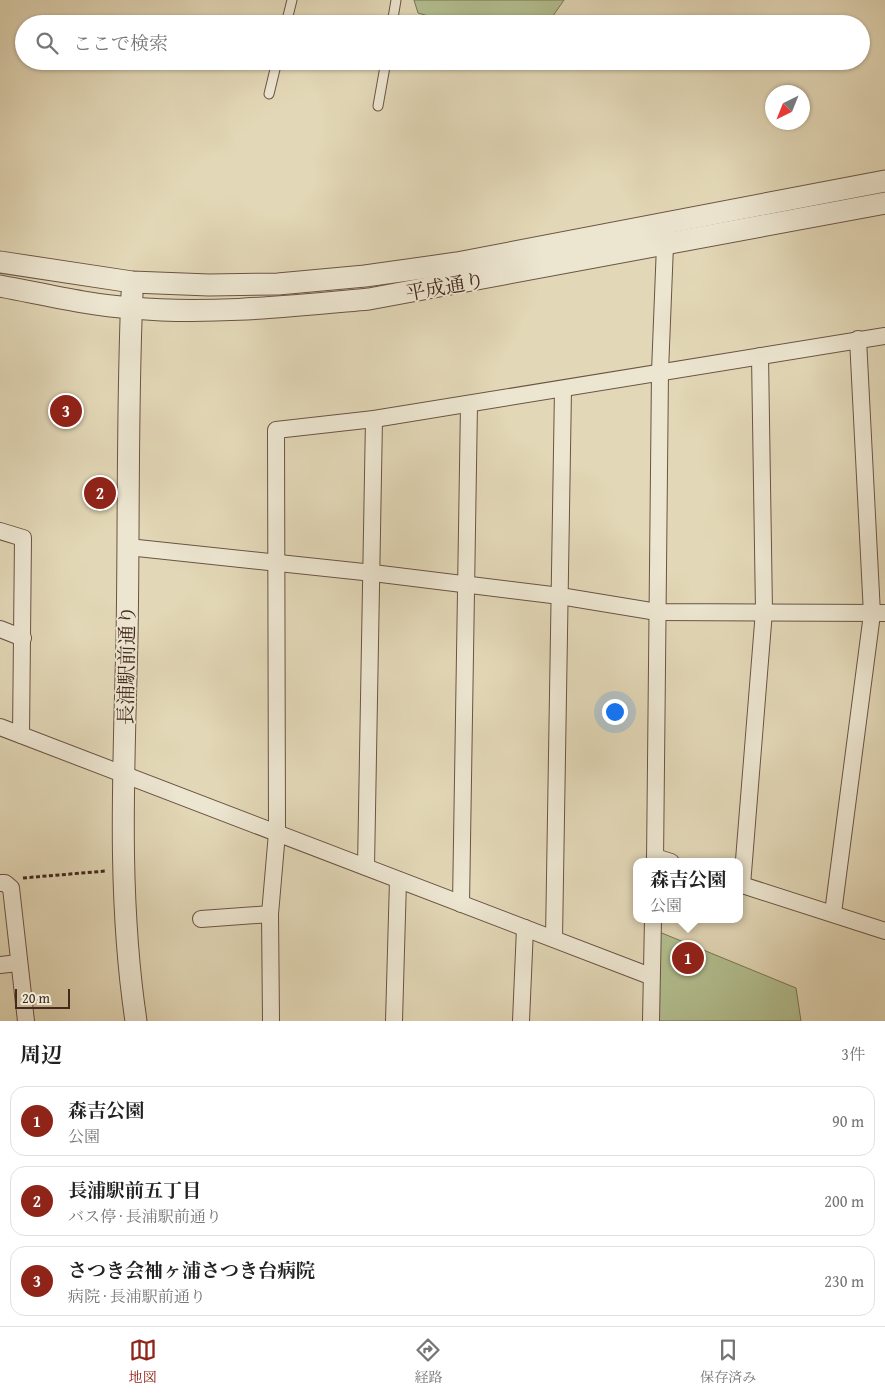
<!DOCTYPE html>
<html lang="ja">
<head>
<meta charset="utf-8">
<style>
  :root { --surface:#fff; --page:#f6f6f6; --text:#222; --muted:#767676; --line:#e0e0e0; --accent:#8f2418 }
  body { margin:0; font-family:"Gentium Book Plus","Noto Serif JP",serif; background:var(--page); color:var(--text) }
  .compass { position:absolute; left:765px; top:85px; width:45px; height:45px; border-radius:50%; background:var(--surface); box-shadow:0 1px 4px #0004; rotate:223deg }
  .scale { position:absolute; left:15px; bottom:12px; width:55px; box-sizing:border-box; padding-left:5px; border:2px solid #43291e; border-top:0; font-size:14px; line-height:18px; white-space:nowrap; color:#43291e; -webkit-text-stroke:4px #ece5d0; paint-order:stroke }
  .you { position:absolute; left:614px; top:711px; width:18px; height:18px; margin:-12px; border:4px solid #fff; border-radius:50%; background:#1a73e8; box-shadow:0 0 0 8px #1a73e833 }
  .badge { display:grid; place-items:center; width:32px; height:32px; border-radius:50%; background:var(--accent); color:#fff; font-size:16px; font-weight:700 }
  .pin { position:absolute; translate:-50% -50%; border:2px solid #fff; box-shadow:0 1px 5px #0006 }
  .popup { position:absolute; left:633px; top:858px; width:110px; height:65px; box-sizing:border-box; display:grid; place-content:center; border-radius:10px; background:var(--surface); filter:drop-shadow(0 1px 4px #0005); font-size:16px; white-space:nowrap; color:var(--muted) }
  .popup b { font-size:19px; color:var(--text) }
  .popup::after { content:''; position:absolute; left:50%; top:100%; margin-left:-10px; border:10px solid transparent; border-top-color:var(--surface) }
  .list { margin:0; padding:0; list-style:none }
  h2 { display:flex; justify-content:space-between; align-items:center; height:65px; margin:0; padding:0 20px; font-size:21px }
  h2 small { font-size:16px; font-weight:400; color:var(--muted) }
  .list li { display:grid; grid-template-columns:32px 1fr auto; gap:15px; align-items:center; box-sizing:border-box; height:70px; margin:0 10px 10px; padding:0 10px; border:1px solid var(--line); border-radius:15px }
  .list b { display:block; font-size:19px; white-space:nowrap }
  .list p { margin:0; font-size:16px; white-space:nowrap; color:var(--muted) }
  .list em { font-size:16px; font-style:normal; color:var(--muted) }
  .icon { flex:none; width:28px; height:28px; fill:none; stroke:currentColor; stroke-width:2; stroke-linecap:round; stroke-linejoin:round }
  .map { position:relative; flex:none; width:885px; height:1021px; overflow:hidden }
  .search { position:absolute; background:var(--surface); box-shadow:0 1px 4px #0004; left:15px; right:15px; top:15px; height:55px; display:flex; align-items:center; gap:12px; box-sizing:border-box; padding:0 18px; border-radius:28px; color:var(--muted); font-size:19px }
  .sheet { height:305px; background:var(--surface) }
  nav { display:flex; justify-content:space-around; align-items:center; box-sizing:border-box; height:70px; border-top:1px solid var(--line); background:var(--surface); font-size:14px; color:var(--muted) }
  nav a { display:grid; justify-items:center; gap:2px }
  nav .on { color:var(--accent) }
  .map>svg:first-child { display:block }
  .green { fill:#b2be8f; stroke:#7a7456 }
  .lines { fill:none; stroke-linecap:round; stroke-linejoin:round }
  .service-casing { stroke:#6b5444; stroke-width:11 }
  .minor-casing { stroke:#6b5444; stroke-width:18 }
  .tertiary-casing { stroke:#6b5444; stroke-width:23 }
  .path { stroke:#43291e; stroke-width:3; stroke-dasharray:4 2.5; stroke-linecap:butt }
  .service { stroke:#ece5d0; stroke-width:9 }
  .minor { stroke:#ece5d0; stroke-width:16 }
  .tertiary { stroke:#ece5d0; stroke-width:21 }
  .labels { text-anchor:middle; dominant-baseline:central; stroke-width:4; stroke-linejoin:round; paint-order:stroke }
  .street-label { font-size:20px; fill:#43291e; stroke:#ece5d0 }
</style>
</head>
<body>
<div class="map">
<svg width="885" height="1021" viewBox="0 0 885 1021">
  <rect width="100%" height="100%" fill="#e2d7b6"/>
  <filter id="stains"><feTurbulence type="fractalNoise" baseFrequency=".004" numOctaves="4"/><feColorMatrix values="0 0 0 0 .2 0 0 0 0 .09 0 0 0 0 .02 0 0 0 .5 -.17"/></filter>
  <radialGradient id="worn" r=".72"><stop offset=".6" stop-color="#630" stop-opacity="0"/><stop offset="1" stop-color="#630" stop-opacity=".3"/></radialGradient>
  <g class="green">
    <path d="M414,0H564L548,23L456,24L418,13Z"/>
    <path d="M652,929L796,988L801,1021H651Z"/>
  </g>
  <g class="lines">
    <defs>
      <g id="service">
        <path d="M286,24L292,0"/>
        <path d="M392,24L396,0"/>
        <path d="M269,94L277,61"/>
        <path d="M378,106L386,61"/>
      </g>
      <g id="minor">
        <path d="M0,531L23,538L21,735"/>
        <path d="M128,547L373,573L560,596L657,612L885,613"/>
        <path d="M0,629L23,638"/>
        <path d="M0,727L650,976"/>
        <path d="M655,857L671,862"/>
        <path d="M655,862L660,372L665,245L663,233"/>
        <path d="M366,867L374,419"/>
        <path d="M0,883H5L11,888L26,1021"/>
        <path d="M739,884L885,931"/>
        <path d="M742,885L764,611L760,356"/>
        <path d="M461,904L469,404"/>
        <path d="M833,913L872,614L858,339"/>
        <path d="M201,919L270,914"/>
        <path d="M554,939L563,389"/>
        <path d="M0,965L18,963"/>
        <path d="M271,1021L270,914L277,833L276,430L374,419L885,336"/>
        <path d="M394,1021L398,880"/>
        <path d="M521,1021L525,928"/>
        <path d="M651,1021L653,919"/>
      </g>
      <g id="tertiary">
        <path d="M0,262L132,282L209,285L278,284L365,276L457,263L885,181"/>
        <path d="M0,286C43,294 88,305 132,308C210,315 291,306 369,299L885,203"/>
        <path d="M132,294C127,409 129,524 127,639C124,766 117,895 136,1021"/>
      </g>
    </defs>
    <use href="#service" class="service-casing"/>
    <use href="#minor" class="minor-casing"/>
    <use href="#tertiary" class="tertiary-casing"/>
    <path class="path" d="M23,878L106,871"/>
    <use href="#service" class="service"/>
    <use href="#minor" class="minor"/>
    <use href="#tertiary" class="tertiary"/>
  </g>
  <g class="labels">
    <g class="street-label">
      <text transform="translate(445 286) rotate(-10)">平成通り</text>
      <text transform="translate(126 665) rotate(-89)">長浦駅前通り</text>
    </g>
  </g>
  <rect width="100%" height="100%" filter="url(#stains)"/>
  <rect width="100%" height="100%" fill="url(#worn)"/>
</svg>
<svg class="compass" viewBox="-18 -18 36 36"><path d="M0-13l5 13h-10z" fill="#e53935"/><path d="M0 13l5-13h-10z" fill="#767676"/></svg>
<div class="scale">20 m</div>
<div class="you"></div>
<div class="pin badge" style="left:688px;top:958px">1</div>
<div class="popup"><b>森吉公園</b>公園</div>
<div class="pin badge" style="left:100px;top:493px">2</div>
<div class="pin badge" style="left:66px;top:411px">3</div>
<div class="search"><svg class="icon" aria-label="search" viewBox="0 0 24 24"><circle cx="10" cy="10" r="6"/><path d="M15 15l6 6"/></svg>ここで検索</div>
</div>
<section class="sheet">
<h2>周辺<small>3件</small></h2>
<ul class="list">
<li><span class="badge">1</span><div><b>森吉公園</b><p>公園</p></div><em>90 m</em></li>
<li><span class="badge">2</span><div><b>長浦駅前五丁目</b><p>バス停 · 長浦駅前通り</p></div><em>200 m</em></li>
<li><span class="badge">3</span><div><b>さつき会袖ヶ浦さつき台病院</b><p>病院 · 長浦駅前通り</p></div><em>230 m</em></li>
</ul>
</section>
<nav>
<a class="on"><svg class="icon" aria-label="map" viewBox="0 0 24 24"><path d="M3 6l6-2 6 2 6-2v14l-6 2-6-2-6 2zM9 4v14M15 6v14"/></svg>地図</a>
<a><svg class="icon" aria-label="directions" viewBox="0 0 24 24"><path d="M12 3l9 9-9 9-9-9zM9 14v-3h6M13 9l2 2-2 2"/></svg>経路</a>
<a><svg class="icon" aria-label="saved" viewBox="0 0 24 24"><path d="M7 4h10v16l-5-4-5 4z"/></svg>保存済み</a>
</nav>
</body>
</html>
